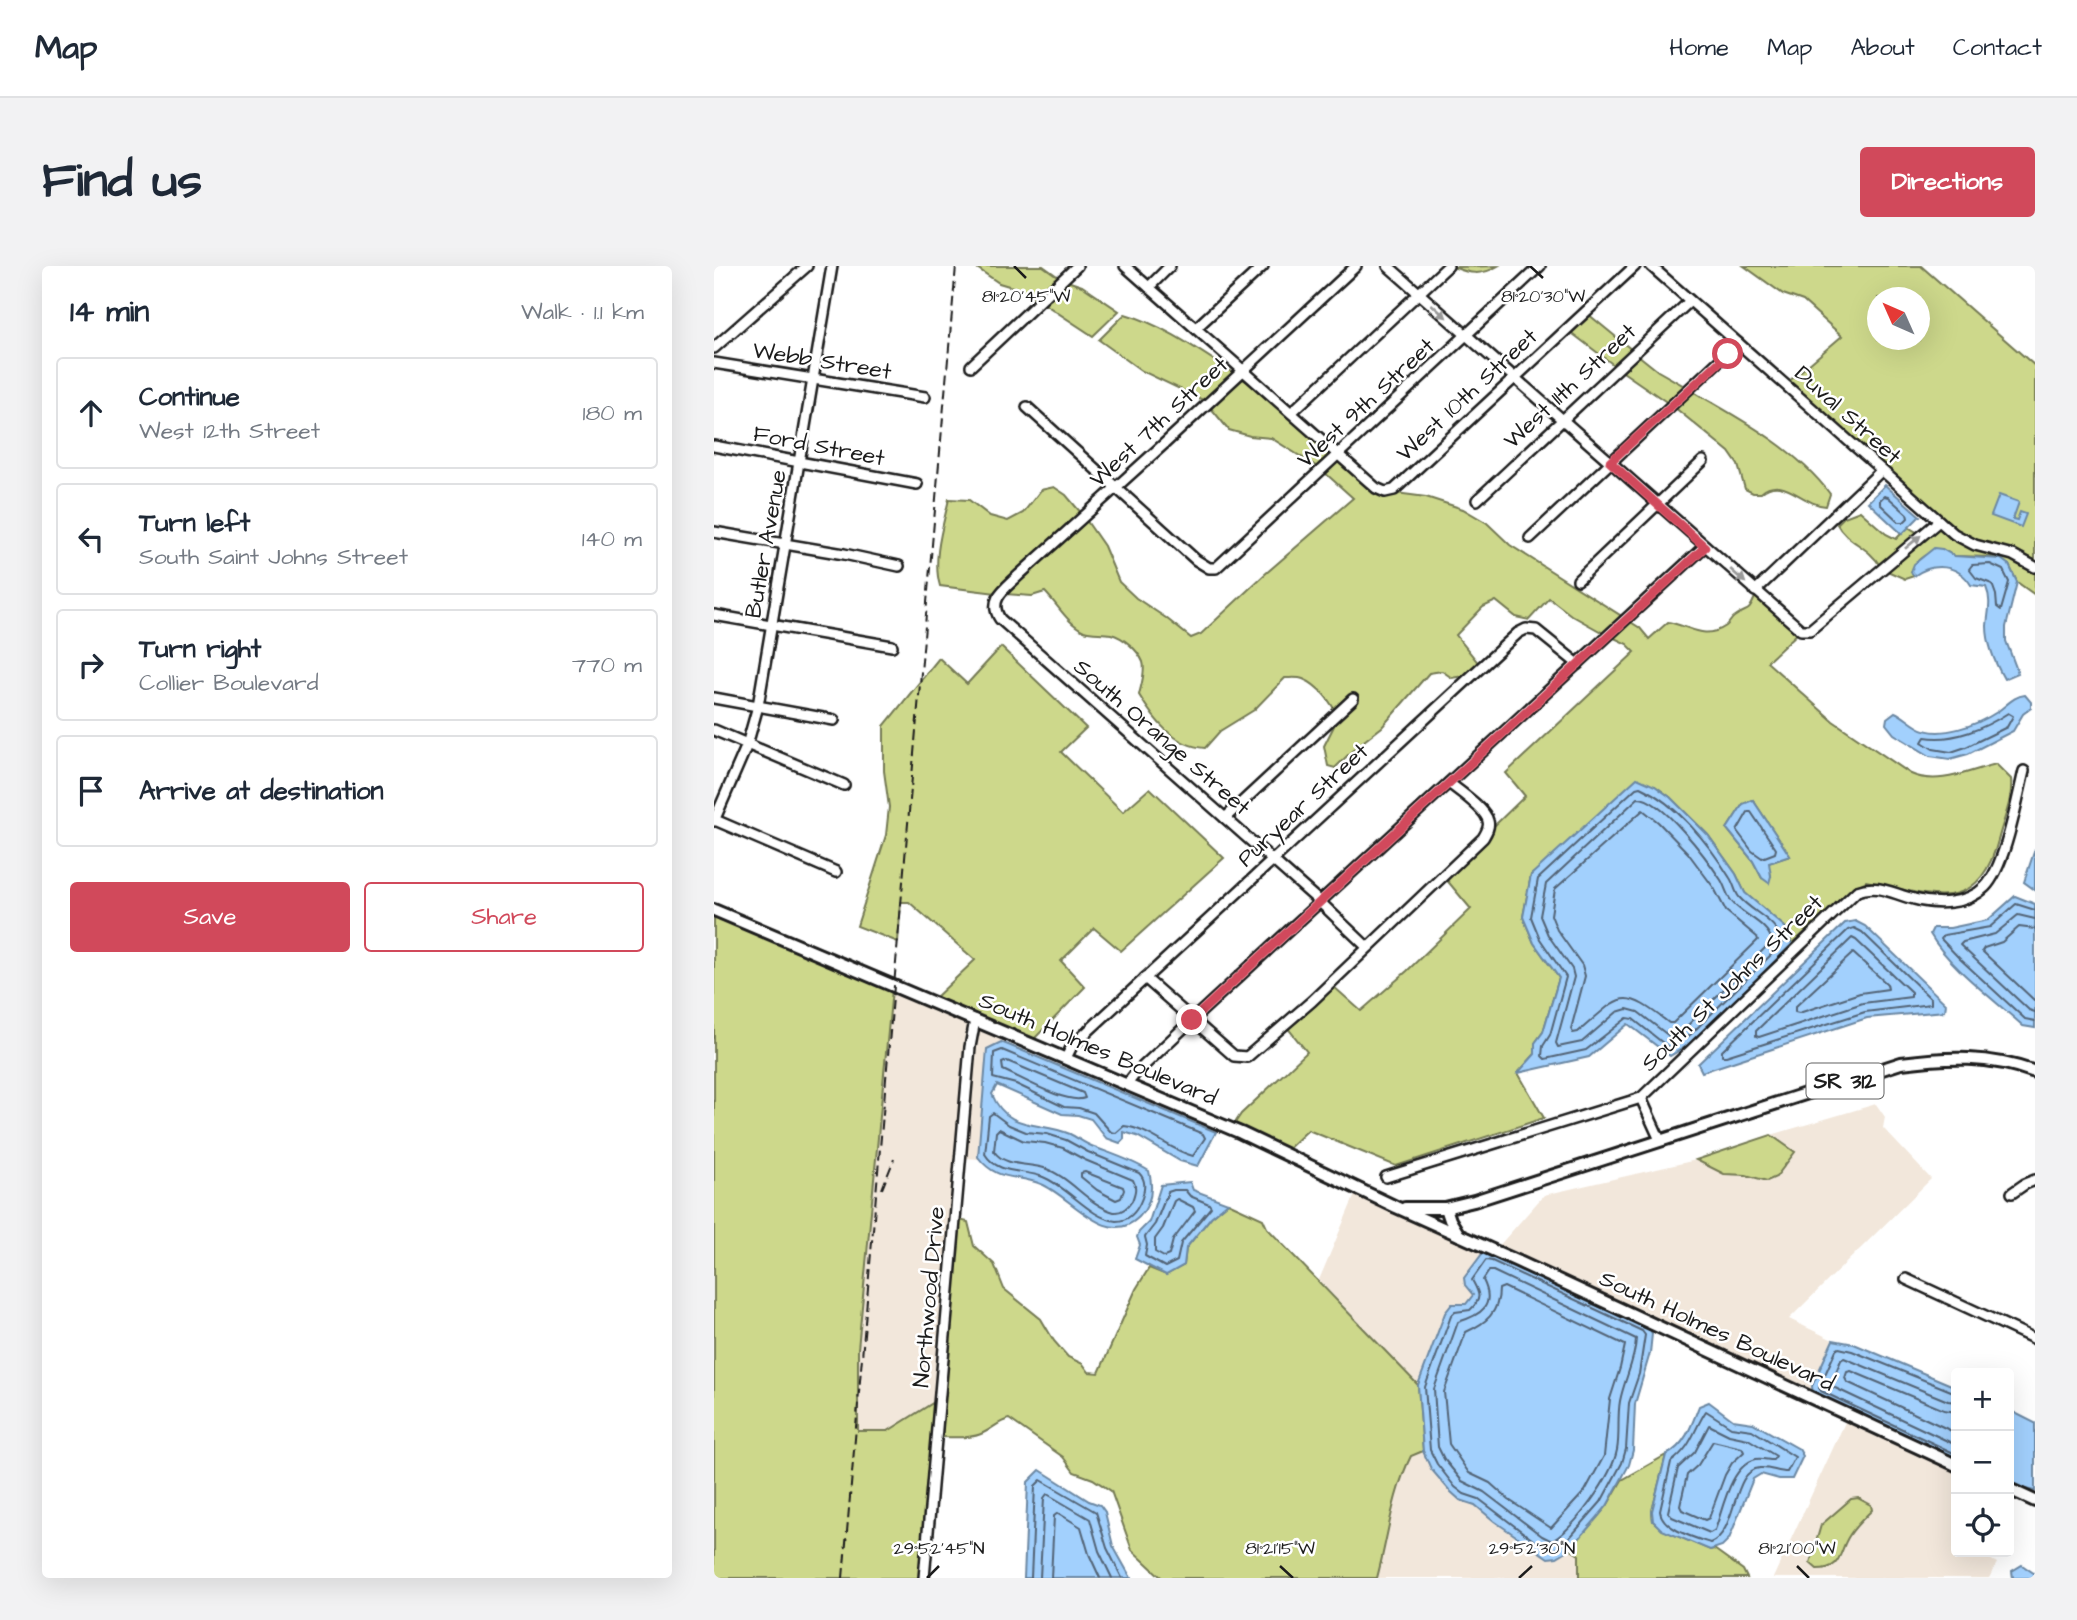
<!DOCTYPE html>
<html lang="en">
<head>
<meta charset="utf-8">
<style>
  :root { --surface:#fff; --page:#f2f2f3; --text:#1f2937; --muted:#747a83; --line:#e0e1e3; --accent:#d1495b }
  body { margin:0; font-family:"Architects Daughter",sans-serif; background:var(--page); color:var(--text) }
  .controls { position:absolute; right:21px; bottom:21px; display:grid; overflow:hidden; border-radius:7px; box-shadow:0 7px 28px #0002 }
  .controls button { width:63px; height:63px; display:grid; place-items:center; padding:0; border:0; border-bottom:2px solid var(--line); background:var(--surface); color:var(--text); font:35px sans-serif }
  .compass { position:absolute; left:1153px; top:21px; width:63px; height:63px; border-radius:50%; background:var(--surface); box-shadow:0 7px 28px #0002; rotate:315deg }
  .stop { position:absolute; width:21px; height:21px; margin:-16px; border:5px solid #d1495b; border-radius:50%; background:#fff }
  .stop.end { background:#d1495b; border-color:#fff; box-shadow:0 2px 7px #0008 }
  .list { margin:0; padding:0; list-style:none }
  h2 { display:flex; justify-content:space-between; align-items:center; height:91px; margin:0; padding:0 28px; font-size:30px }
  h2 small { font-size:23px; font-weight:400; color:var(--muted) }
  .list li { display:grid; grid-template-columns:46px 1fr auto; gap:21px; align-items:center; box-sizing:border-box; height:112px; margin:0 14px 14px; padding:0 14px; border:2px solid var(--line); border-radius:7px }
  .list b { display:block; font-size:26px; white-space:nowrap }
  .list p { margin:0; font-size:23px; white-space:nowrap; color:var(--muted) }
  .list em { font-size:23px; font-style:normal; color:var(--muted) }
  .actions { display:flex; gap:14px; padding:21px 28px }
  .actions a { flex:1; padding:16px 0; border:2px solid var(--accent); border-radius:7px; text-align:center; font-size:24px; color:var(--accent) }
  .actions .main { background:var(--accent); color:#fff }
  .icon { flex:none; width:38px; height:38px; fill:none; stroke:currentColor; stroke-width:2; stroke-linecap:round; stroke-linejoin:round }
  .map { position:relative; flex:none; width:1321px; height:1312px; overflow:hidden; border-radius:7px }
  header { display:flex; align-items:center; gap:42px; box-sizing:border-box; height:98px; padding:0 35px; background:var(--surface); border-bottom:2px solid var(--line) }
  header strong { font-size:33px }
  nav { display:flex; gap:38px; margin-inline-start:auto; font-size:24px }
  .intro { display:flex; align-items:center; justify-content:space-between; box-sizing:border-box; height:168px; padding:0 42px }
  h1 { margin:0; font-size:49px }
  .button { padding:18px 32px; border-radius:7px; background:var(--accent); color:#fff; font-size:24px; font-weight:700 }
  main { display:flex; gap:42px; padding:0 42px }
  aside { flex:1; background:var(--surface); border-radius:7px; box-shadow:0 7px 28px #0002 }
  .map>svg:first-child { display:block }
  .built { fill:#f2e7db; fill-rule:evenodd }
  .green { fill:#cdd88b; stroke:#747a54; stroke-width:2; fill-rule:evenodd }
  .water { fill:#a2d0fd; stroke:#6c88a3; stroke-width:2 }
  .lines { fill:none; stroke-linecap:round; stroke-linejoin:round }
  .shore { stroke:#526476; stroke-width:2 }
  .minor-casing { stroke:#1c1c1c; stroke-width:14 }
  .major-casing { stroke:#1c1c1c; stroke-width:16 }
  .minor { stroke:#fff; stroke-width:9 }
  .major { stroke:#fff; stroke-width:10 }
  .rail { stroke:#1c1c1c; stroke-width:2; stroke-dasharray:10 5; stroke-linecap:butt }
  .oneway { fill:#999 }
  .route { stroke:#d1495b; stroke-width:9 }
  .ticks { fill:none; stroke:#1c1c1c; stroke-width:2.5 }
  .labels { text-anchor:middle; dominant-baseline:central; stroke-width:5; stroke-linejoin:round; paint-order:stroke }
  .shield { fill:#fff; stroke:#606060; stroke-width:2 }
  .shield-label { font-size:21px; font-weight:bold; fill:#1c1c1c }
  .street-label { font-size:23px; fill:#1c1c1c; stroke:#fff }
  .ticks-label { font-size:18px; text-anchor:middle; fill:#1c1c1c; stroke:#fff; stroke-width:5; stroke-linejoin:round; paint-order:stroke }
</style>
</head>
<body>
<header>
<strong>Map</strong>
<nav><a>Home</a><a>Map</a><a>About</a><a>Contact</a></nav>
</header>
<div class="intro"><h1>Find us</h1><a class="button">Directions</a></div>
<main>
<aside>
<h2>14 min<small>Walk · 1.1 km</small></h2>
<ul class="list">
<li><svg class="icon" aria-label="ahead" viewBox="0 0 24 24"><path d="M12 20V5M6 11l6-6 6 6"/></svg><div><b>Continue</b><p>West 12th Street</p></div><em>180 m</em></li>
<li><svg class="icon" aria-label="left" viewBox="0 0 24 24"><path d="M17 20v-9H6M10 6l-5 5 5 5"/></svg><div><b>Turn left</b><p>South Saint Johns Street</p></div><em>140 m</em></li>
<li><svg class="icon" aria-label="right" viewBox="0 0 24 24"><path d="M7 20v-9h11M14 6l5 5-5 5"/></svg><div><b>Turn right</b><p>Collier Boulevard</p></div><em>770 m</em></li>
<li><svg class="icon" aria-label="arrive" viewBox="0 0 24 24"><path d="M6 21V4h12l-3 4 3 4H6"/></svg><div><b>Arrive at destination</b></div></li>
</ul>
<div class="actions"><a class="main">Save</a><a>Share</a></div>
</aside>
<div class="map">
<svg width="1321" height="1312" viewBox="0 0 1321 1312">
  <rect width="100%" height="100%" fill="#fff"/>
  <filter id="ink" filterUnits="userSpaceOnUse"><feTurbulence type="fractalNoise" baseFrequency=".0143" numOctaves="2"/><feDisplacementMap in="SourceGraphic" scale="14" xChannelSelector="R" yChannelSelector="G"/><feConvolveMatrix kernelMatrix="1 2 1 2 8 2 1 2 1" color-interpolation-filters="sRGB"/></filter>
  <g filter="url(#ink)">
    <g class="built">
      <path d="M178,723L257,756L222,1135L174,1165L144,1166V1083Z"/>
      <path d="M263,758L285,767L287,776L273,783L265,893L250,892L259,782Z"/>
      <path d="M1162,838L1171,851L1169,862L1217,913L1075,1053L1119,1074L1098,1120L1099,1129L783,982L830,929L982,894L1010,908L1032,909L1053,915L1062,911L1078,892L1072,879L1057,869Z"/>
      <path d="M643,924L771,984L751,1019L759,1029L752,1038H738L731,1047L704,1119L605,1014Z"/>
      <path d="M1133,1152L1242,1203V1286H1263L1283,1297L1275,1312H1059ZM1157,1244L1143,1259L1133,1273L1126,1293L1107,1259L1118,1250Z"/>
      <path d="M709,1185L717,1203L736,1225L746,1234L761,1239L819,1283L843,1291L856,1283L865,1289V1312H663L675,1255L690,1205L697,1190Z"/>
    </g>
    <g class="green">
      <path d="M260,0H329L346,12L323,33L308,24L285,17Z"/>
      <path d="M784,0C768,10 756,8 739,1Z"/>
      <path d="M1030,0H1207L1321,100V298L1261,276L1242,265L1073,117L1128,70L1089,35L1069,28ZM1164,32H1206V74H1164Z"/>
      <path d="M353,15L368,20L405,45L379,70L329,37Z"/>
      <path d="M411,48C450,59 487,86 521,108L491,135L428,105L385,74Z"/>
      <path d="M874,48L918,84L901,100L855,65Z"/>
      <path d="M924,89L944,105L972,121L954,137L906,104Z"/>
      <path d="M527,112L547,123L620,187L605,202L557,172L536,170L515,164L496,141Z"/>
      <path d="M978,125C1025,152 1083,183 1116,228L1112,240C1088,239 1069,208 1047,227H1039L1031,223L1024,199L1015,186L960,141Z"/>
      <path d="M625,192L672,229L682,227L712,231L749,243L773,257L796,279L909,351L891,368L857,349L835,332L815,354L802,351L782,335L769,341L742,369L765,398L754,409L738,412L728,405L715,407L668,461L641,482L621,502L614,500L610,480L624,452C619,437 604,419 589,413C584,411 577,412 571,412L540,444L506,465L491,482C460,480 440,454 425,429C427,419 432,406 429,396C424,384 409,371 397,368C388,366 378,368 370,365C353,357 344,339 331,326L318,330L290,328L372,254L390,280L405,316L422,332L452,352L477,372L487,368L550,309L639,232L610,206Z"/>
      <path d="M340,221L352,229L368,248L282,327L226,320C218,293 229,260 235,233L255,234L276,250L294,255L309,247L327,224Z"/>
      <path d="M1146,245L1172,268L1182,273L1194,261L1204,267L1166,300C1156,281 1132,276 1123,258L1130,251Z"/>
      <path d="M1225,259L1321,305V329L1303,316L1295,299L1277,291L1240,290L1228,283C1214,287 1203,291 1197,306L1200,310L1191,313L1171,304Z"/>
      <path d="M1042,329L1085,366L1053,396L1119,455L1197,508C1224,520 1254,505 1282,498L1297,513C1299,533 1290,552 1285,571C1264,653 1216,629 1152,615L1134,626L1078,678L1071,661L1031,627L1022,608L994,569L956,531L941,520L817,609L809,651L820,677L845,712L829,766L821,777V788L804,807L830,852L682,900L594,864L572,885L519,860L527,848L593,786L573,761L619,720L647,745L693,705L757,643L731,612L778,562L811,530L792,507L921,386L913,378L898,371L915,355L926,362L935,373L954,356C976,360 990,375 1012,360C1015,358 1017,353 1020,351C1036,340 1033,350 1042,329ZM1039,534L1076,590L1054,597L1057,610L1048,612L1039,595L1013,563L1029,538Z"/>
      <path d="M287,381L372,462L347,486L409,546L436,522L510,592L407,685L380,662L347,695L371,721L318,775L220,733L261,694L195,636H187L184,676L143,660L172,569L175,541L170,505V460L225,392L253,418Z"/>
      <path d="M0,648L178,723L144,1083V1165H174L222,1135L207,1312H0Z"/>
      <path d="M1057,869L1081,886L1062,911L1053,915L1032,909L1010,908L982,894Z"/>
      <path d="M514,937L549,953L553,962L704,1119L709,1185L697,1190C678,1228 674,1271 663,1312H448L418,1284L397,1225L379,1213L360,1206L349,1191L295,1153C284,1156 278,1163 269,1167C257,1173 242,1171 228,1171L245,954L254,956L260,980L280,998L290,1023L327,1053L340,1075L354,1091L369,1098L375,1106L385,1107L422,1023L435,1002L452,1009L470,999L472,982L497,951Z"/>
      <path d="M952,1189L938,1245L939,1255L949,1264L996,1284L1000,1283L1029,1304L1033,1312H865V1289L856,1283L893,1240L908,1214Z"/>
      <path d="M1144,1232L1157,1239L1158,1244C1150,1252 1141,1260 1135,1270C1124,1287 1129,1303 1103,1303L1096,1297L1107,1259L1137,1233Z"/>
    </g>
    <g class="water">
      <path d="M1171,219L1206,250L1188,268L1154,236Z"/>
      <path d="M1285,229L1305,236L1299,253L1303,254L1306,246L1312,248L1307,261L1277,250Z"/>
      <path d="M1220,282L1228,283L1240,290L1287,293L1295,299L1303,316L1292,361V375L1304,407L1290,413C1281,397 1273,378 1273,360C1274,346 1278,335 1272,321L1257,319C1244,298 1219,296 1200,310L1197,306L1200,298Z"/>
      <path d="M1311,429L1317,436V442L1309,448L1299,465L1254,488L1236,493L1216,490L1180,468L1172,458L1173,452L1181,446C1190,450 1195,456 1204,461C1225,474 1265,458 1283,446C1293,439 1300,430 1311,429Z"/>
      <path d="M923,512L941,520L956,531L994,569L1022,608L1031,627L1071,661L1078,678L981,775L956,790L914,758L875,791L804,807L821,788V777L829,766L845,712L820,677L809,651L817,609Z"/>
      <path d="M1039,534L1076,590L1055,597L1057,610L1055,617L1048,612L1039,595L1013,563L1029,538Z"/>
      <path d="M1321,583V624L1310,616Z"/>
      <path d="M1301,630L1321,638V762L1309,760C1281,734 1235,701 1216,668L1219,662H1236L1274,654Z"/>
      <path d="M1141,655L1151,660L1232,738L1231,745L1153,752L988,806L984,798L1131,657Z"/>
      <path d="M287,776L309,785L502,866L484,900L466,895L423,870L410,866V873L406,877L392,872L377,853L364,849L348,848L283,819L278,828C293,866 326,855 356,868C364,872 371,878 380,881C398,888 418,894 435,905C439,921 438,938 425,951C393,983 357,930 327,918C301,908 283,916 264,891L273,783Z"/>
      <path d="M476,916L479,924L514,937L497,951L472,982L470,999L452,1009L421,993L426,979L423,971L425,966L435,956L447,919Z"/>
      <path d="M771,984L935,1060L938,1068L936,1087L921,1138L919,1184L915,1199L893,1240L883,1252L856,1283L843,1291L834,1292L780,1255L761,1239L746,1234L736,1225L717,1203L709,1185L704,1119L731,1047L738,1038H752L759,1029L751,1019L750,1012Z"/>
      <path d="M1119,1074L1140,1078L1242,1121V1196L1099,1129L1098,1120Z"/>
      <path d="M995,1136L1019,1154L1039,1157L1085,1183L1089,1190L1078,1213H1065L1047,1208L1039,1213L1015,1273L1008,1280L996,1284L948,1264L939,1255L938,1245L952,1189C971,1180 978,1159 985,1140Z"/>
      <path d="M1295,1144L1321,1157V1225L1295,1220Z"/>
      <path d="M326,1204L375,1235L386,1239L391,1246L399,1280L417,1312H310L314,1216Z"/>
      <path d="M1308,1299L1321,1308V1312H1299L1298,1305Z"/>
    </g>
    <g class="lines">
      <g class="shore">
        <path d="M1170,230L1174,231L1193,248L1194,252L1190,256H1185L1166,238V234Z"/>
        <path d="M1276,298L1289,304L1295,316L1287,344L1283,341L1282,329L1278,318L1262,312L1255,303L1258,299Z"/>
        <path d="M1294,447L1299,450L1293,461L1252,481L1237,486L1219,483L1208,476L1211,471C1239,476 1271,462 1294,447Z"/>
        <path d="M926,521C963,538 995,578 1016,612C1020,618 1021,626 1025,631C1040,648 1063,654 1069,677L976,769L958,781H954L919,753L913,752L872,784L831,793L828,790L829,780L836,769L852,711L826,673L817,651L824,613L922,522Z"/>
        <path d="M924,532C948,532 994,594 1007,614C1012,622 1013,632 1020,638C1031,650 1054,658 1058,675L971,762L955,770L924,746L913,743L903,746L868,776L844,781L842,777L860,711L858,703L834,669L826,650L832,618Z"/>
        <path d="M929,544L944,556L974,587L1000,622L1012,645L1043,671L1044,674L959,757H955C906,719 908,729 864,766L859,767L857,763L871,710L868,699L843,664L837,649L841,623Z"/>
        <path d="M1037,546L1062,583L1061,587L1048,592L1038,585L1023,565L1034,546Z"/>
        <path d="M1321,644L1302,638L1276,661L1230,669L1227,673L1245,692L1311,753L1321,755"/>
        <path d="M1321,653L1304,649L1281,668L1249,676L1246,679L1315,744L1321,746"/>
        <path d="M1140,662L1148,666L1217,733V738L1151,746L1012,790H1008V785L1134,664Z"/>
        <path d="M1321,663L1305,661L1288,676L1270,682L1268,685L1321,735"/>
        <path d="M1138,672L1142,674L1197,726V731L1149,737L1045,771L1042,770V765Z"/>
        <path d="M1139,687L1173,718L1174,723L1146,727L1085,747L1081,746V741Z"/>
        <path d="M288,784L489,868L491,872L479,890C455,884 436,863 410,860L402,867L397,866L380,847L365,842L350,841L302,818L279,812L280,787Z"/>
        <path d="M293,795L369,827L371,832C352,839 308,812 289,804L288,797Z"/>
        <path d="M279,847L295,859L312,866L333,868L352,874L374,886L425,907C432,914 431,922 428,932C424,943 416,955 402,955C377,953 353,920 329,911C308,903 284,909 271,888L275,850Z"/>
        <path d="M285,863L310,875L331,877L349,882L371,894L419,914C423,921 421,927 418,935C414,941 408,947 400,946C374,939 357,911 330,902C315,897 290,901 280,885L282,866Z"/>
        <path d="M371,906L409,921L410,924L407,932L402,934L383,924L367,911V907Z"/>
        <path d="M460,924H471L476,930L495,938L497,941L467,977L463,995L451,1001L431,990L433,979L431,971L441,958L454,926Z"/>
        <path d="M463,933L479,941L481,945L459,974L455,989L450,991L441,986V973L449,962L460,935Z"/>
        <path d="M772,994L778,995L928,1065L931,1069L925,1108L915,1137L912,1183L908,1197L887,1236L851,1277L840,1284L823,1277L765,1233L750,1228L741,1221L723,1198L716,1184L711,1121L737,1050L741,1046L756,1044C769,1032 765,1027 758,1014Z"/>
        <path d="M775,1005H779L922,1073C921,1095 910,1114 906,1135C903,1151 906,1168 903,1184C898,1210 862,1261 838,1275L828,1270L770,1226L748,1215L730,1193L724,1181L720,1123L744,1056C767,1049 782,1040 769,1014Z"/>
        <path d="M790,1021L911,1079L906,1102L896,1133L890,1190L871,1225L837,1262L795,1234L776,1217L755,1207L735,1178L730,1126L752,1066C772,1057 785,1047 785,1023Z"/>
        <path d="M1242,1127L1138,1085L1125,1082L1122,1084L1105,1122L1107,1125L1242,1188"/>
        <path d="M1242,1136L1234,1135L1130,1092L1127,1094L1117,1118L1119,1121L1242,1179"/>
        <path d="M992,1145L1017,1161L1038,1164L1081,1191L1073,1206C1064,1206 1055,1201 1046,1202C1017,1204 1024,1267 996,1277C981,1272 948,1263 946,1245L957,1196C978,1181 979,1165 992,1145Z"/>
        <path d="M1242,1146L1230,1144L1137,1105L1133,1106L1131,1112L1133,1116L1242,1167"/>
        <path d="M995,1159L1015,1169L1034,1173L1062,1190L1059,1194C1054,1194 1048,1192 1042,1193C1016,1200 1009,1243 1001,1264L996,1267L958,1251L954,1246L964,1202L981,1186Z"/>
        <path d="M999,1175L1028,1182L1030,1186L1018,1197L1011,1209L995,1252L991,1254L968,1244L966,1240L973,1209L984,1199Z"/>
        <path d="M317,1312L321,1220L327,1214L382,1246L393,1282L408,1312"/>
        <path d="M326,1312L330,1232L333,1228L376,1253L385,1285L398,1312"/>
        <path d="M337,1312L340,1250L344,1247L367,1261L375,1288L386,1312"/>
      </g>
      <defs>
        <g id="minor">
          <path d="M411,0L662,222L671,226L680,224L921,0"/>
          <path d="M642,0L450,178L305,309C292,322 273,333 286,353L606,636L653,681"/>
          <path d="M674,0L1087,364H1096L1225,255"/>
          <path d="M937,0L1240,268L1261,279L1299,289L1321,301"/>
          <path d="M435,21L456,0"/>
          <path d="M482,62L549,0"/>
          <path d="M0,82L93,0"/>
          <path d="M0,97L211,131"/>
          <path d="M257,100L363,0"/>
          <path d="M313,141L482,294L495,302H502L826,0"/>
          <path d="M578,146L734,0"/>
          <path d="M0,180L203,218"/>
          <path d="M763,234L976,35"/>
          <path d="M0,266L130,288L185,300"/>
          <path d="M816,272L1024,77"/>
          <path d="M864,314L989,195"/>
          <path d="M1041,325L1167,205"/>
          <path d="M0,349L178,380"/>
          <path d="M0,432L120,454"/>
          <path d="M0,464L130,519"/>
          <path d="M511,552L639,433"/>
          <path d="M1,554L122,606"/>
          <path d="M0,555L33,479L44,440L118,0"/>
          <path d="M431,712L520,790L533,791L598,735L769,572C772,567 776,561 774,555C772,543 745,525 735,517"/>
          <path d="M352,792L358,780L804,367L812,363L822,364L864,398"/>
          <path d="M413,818L421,808L478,754L991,280"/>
          <path d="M927,832L946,874"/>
          <path d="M672,911L927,832L1143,625C1164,617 1179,628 1200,633C1222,639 1253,639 1271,621C1291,601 1303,534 1310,505"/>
          <path d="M1298,927L1311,918L1321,914"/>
          <path d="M1192,1013L1321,1073"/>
          <path d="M210,1312L256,781L261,754"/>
        </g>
        <g id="major">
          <path d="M0,644L527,867L682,941L803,995L1242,1199"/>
          <path d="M691,942H731L760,935L1187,797C1234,791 1275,789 1321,806"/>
          <path d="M732,942L736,954L745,969"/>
          <path d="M1295,1223L1321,1235"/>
        </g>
      </defs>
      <use href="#minor" class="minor-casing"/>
      <use href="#major" class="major-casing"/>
      <use href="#minor" class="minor"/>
      <use href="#major" class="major"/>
      <g class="rail">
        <path d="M168,923L180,893"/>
        <path d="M129,1312L242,0"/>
      </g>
    </g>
    <defs><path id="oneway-solid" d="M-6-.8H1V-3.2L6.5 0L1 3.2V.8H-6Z" transform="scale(1.75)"/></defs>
    <g class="oneway">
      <use href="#oneway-solid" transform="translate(725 45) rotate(42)"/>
      <use href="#oneway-solid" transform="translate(1199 276) rotate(-40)"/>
      <use href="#oneway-solid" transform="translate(1024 310) rotate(42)"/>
    </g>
  </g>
  <g class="lines" filter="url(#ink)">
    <path class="route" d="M478,754L991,281L896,196L1014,88"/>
  </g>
  <path class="ticks" d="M300,0L312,12M816,0L829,12M566,1300L579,1312M1083,1300L1095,1312M213,1312L225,1300M805,1312L818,1300"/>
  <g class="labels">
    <rect class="shield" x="1092.5" y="797.5" width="77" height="35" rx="5"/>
    <g class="shield-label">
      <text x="1131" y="815">SR 312</text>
    </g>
    <g class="street-label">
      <text transform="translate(108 95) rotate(9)">Webb Street</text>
      <text transform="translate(856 120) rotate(-43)">West 11th Street</text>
      <text transform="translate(753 129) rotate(-43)">West 10th Street</text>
      <text transform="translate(652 137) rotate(-43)">West 9th Street</text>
      <text transform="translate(1134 149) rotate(42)">Duval Street</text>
      <text transform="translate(445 156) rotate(-43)">West 7th Street</text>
      <text transform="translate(105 180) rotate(11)">Ford Street</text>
      <text transform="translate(52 278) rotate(-80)">Butler Avenue</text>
      <text transform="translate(448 471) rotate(41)">South Orange Street</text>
      <text transform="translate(589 539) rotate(-43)">Puryear Street</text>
      <text transform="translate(1018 717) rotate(-44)">South St Johns Street</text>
      <text transform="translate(384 783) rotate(23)">South Holmes Boulevard</text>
      <text transform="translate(215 1031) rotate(-85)">Northwood Drive</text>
      <text transform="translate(1003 1065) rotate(25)">South Holmes Boulevard</text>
    </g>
  </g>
  <g class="ticks-label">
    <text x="312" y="36">81°20'45"W</text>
    <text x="829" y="36">81°20'30"W</text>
    <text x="225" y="1288">29°52'45"N</text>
    <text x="818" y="1288">29°52'30"N</text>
    <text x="566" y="1288">81°21'15"W</text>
    <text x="1083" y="1288">81°21'00"W</text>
  </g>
</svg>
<div class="controls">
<button>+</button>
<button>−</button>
<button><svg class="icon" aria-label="locate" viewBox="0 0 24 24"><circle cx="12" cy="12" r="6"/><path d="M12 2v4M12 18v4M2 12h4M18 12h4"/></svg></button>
</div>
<svg class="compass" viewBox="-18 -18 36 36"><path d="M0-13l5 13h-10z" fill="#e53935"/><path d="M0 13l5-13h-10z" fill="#747a83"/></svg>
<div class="stop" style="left:1014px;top:88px"></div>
<div class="stop end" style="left:478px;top:754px"></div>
</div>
</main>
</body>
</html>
